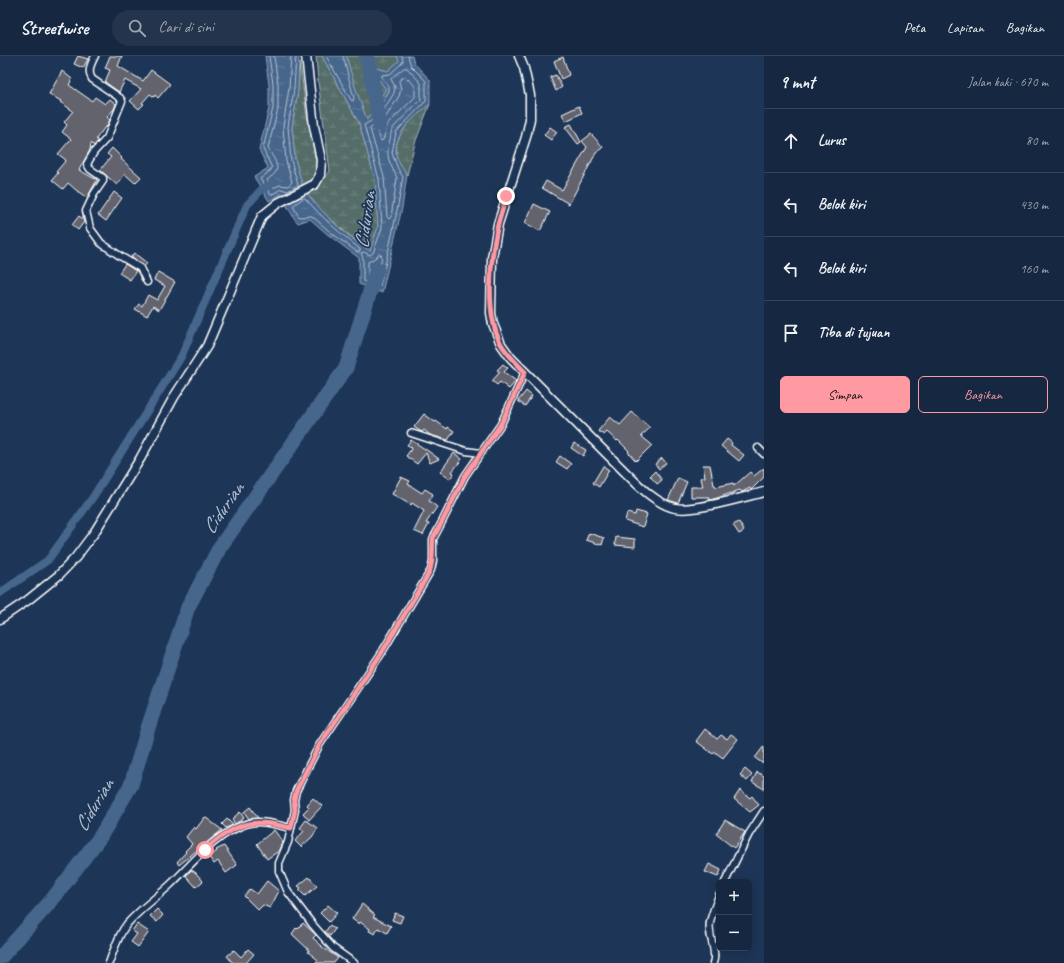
<!DOCTYPE html>
<html lang="id">
<head>
<meta charset="utf-8">
<style>
  :root { --surface:#162841; --page:#23344c; --text:#f1f3f6; --muted:#9ea6b1; --line:#35445a; --accent:#ff9aa2 }
  body { margin:0; font-family:Caveat,sans-serif; background:var(--page); color:var(--text) }
  .controls { position:absolute; right:12px; bottom:12px; display:grid; overflow:hidden; border-radius:6px; box-shadow:0 2px 10px #0003 }
  .controls button { width:36px; height:36px; display:grid; place-items:center; padding:0; border:0; border-bottom:1px solid var(--line); background:var(--surface); color:var(--text); font:20px sans-serif }
  .stop { position:absolute; width:12px; height:12px; margin:-9px; border:3px solid #ff9aa2; border-radius:50%; background:#fff }
  .stop.end { background:#ff9aa2; border-color:#fff; box-shadow:0 1px 4px #0008 }
  .list { margin:0; padding:0; list-style:none }
  h2 { display:flex; justify-content:space-between; align-items:center; height:52px; margin:0; padding:0 16px; font-size:17px }
  h2 small { font-size:13px; font-weight:400; color:var(--muted) }
  .list li { display:grid; grid-template-columns:26px 1fr auto; gap:12px; align-items:center; box-sizing:border-box; height:64px; padding:0 16px; border-top:1px solid var(--line) }
  .list b { display:block; font-size:15px; white-space:nowrap }
  .list em { font-size:13px; font-style:normal; color:var(--muted) }
  .actions { display:flex; gap:8px; padding:12px 16px }
  .actions a { flex:1; padding:9px 0; border:1px solid var(--accent); border-radius:6px; text-align:center; font-size:14px; color:var(--accent) }
  .actions .main { background:var(--accent); color:#111 }
  .icon { flex:none; width:22px; height:22px; fill:none; stroke:currentColor; stroke-width:2; stroke-linecap:round; stroke-linejoin:round }
  .map { position:relative; flex:none; width:764px; height:907px; overflow:hidden }
  header { display:flex; align-items:center; gap:24px; box-sizing:border-box; height:56px; padding:0 20px; background:var(--surface); border-bottom:1px solid var(--line) }
  header strong { font-size:19px }
  nav { display:flex; gap:22px; margin-inline-start:auto; font-size:14px }
  .search { width:280px; height:36px; background:var(--page); display:flex; align-items:center; gap:10px; box-sizing:border-box; padding:0 14px; border-radius:22px; color:var(--muted); font-size:15px }
  main { display:flex }
  aside { flex:1; background:var(--surface) }
  .map>svg:first-child { display:block }
  .wetland { fill:url(#wetland-marsh); stroke:#aab6b4 }
  .water { fill:url(#water-ripples); stroke:#90a3ba }
  .lines { fill:none; stroke-linecap:round; stroke-linejoin:round }
  .shore { stroke:#b5c2d1; stroke-width:1 }
  .canal { stroke:#46668c; stroke-width:8 }
  .river { stroke:#46668c; stroke-width:15 }
  .building { fill:#64646e; stroke:#fff }
  .minor-casing { stroke:#fff; stroke-width:9 }
  .tertiary-casing { stroke:#fff; stroke-width:11 }
  .minor { stroke:#1d3557; stroke-width:6 }
  .tertiary { stroke:#1d3557; stroke-width:8 }
  .route { stroke:#ff9aa2; stroke-width:5 }
  .labels { text-anchor:middle; dominant-baseline:central; stroke-width:3.5; stroke-linejoin:round; paint-order:stroke }
  .water-label { font-size:20px; font-style:italic; fill:#b5c2d1; stroke:#1d3557 }
</style>
</head>
<body>
<header>
<strong>Streetwise</strong>
<div class="search"><svg class="icon" aria-label="search" viewBox="0 0 24 24"><circle cx="10" cy="10" r="6"/><path d="M15 15l6 6"/></svg>Cari di sini</div>
<nav><a>Peta</a><a>Lapisan</a><a>Bagikan</a></nav>
</header>
<main>
<div class="map">
<svg width="764" height="907" viewBox="0 0 764 907">
  <defs>
    <pattern id="wetland-marsh" width="20" height="14" patternUnits="userSpaceOnUse"><rect width="20" height="14" fill="#556d69"/><path d="M1 5h8M5 5V1M11 12h8M15 12V8" fill="none" stroke="#6e8380"/></pattern>
    <pattern id="water-ripples" width="26" height="14" patternUnits="userSpaceOnUse"><rect width="26" height="14" fill="#46668c"/><path d="M2 4q2-2 4 0t4 0M15 11q2-2 4 0t4 0" fill="none" stroke="#627d9d"/></pattern>
  </defs>
  <rect width="100%" height="100%" fill="#1d3557"/>
  <filter id="ink" filterUnits="userSpaceOnUse"><feTurbulence type="fractalNoise" baseFrequency=".025" numOctaves="2"/><feDisplacementMap in="SourceGraphic" scale="8" xChannelSelector="R" yChannelSelector="G"/><feConvolveMatrix kernelMatrix="1 2 1 2 8 2 1 2 1" color-interpolation-filters="sRGB"/></filter>
  <g filter="url(#ink)">
    <g class="wetland">
      <path d="M316,0H322L359,67L375,123L378,171L370,196L343,174L321,155L306,136L316,133L330,115L318,25Z"/>
      <path d="M346,0H397L399,5L388,15L373,11L374,18L386,33L367,65L355,31Z"/>
      <path d="M300,7L306,54L318,115L313,125L303,132L295,103L292,71L298,34Z"/>
      <path d="M430,48L415,87L407,119C403,113 396,104 396,96C395,76 416,60 430,48Z"/>
    </g>
    <g class="water">
      <path d="M265,0H299L298,34L292,71L295,103L303,132L285,141L283,137L269,145L254,121L268,112L259,94L269,52V29Z"/>
      <path d="M322,0H346L355,31L367,64L386,33L374,18L372,11L388,15L399,5L397,0H412L414,7L430,24V48C416,60 395,75 396,96C396,104 403,113 407,119L402,152L382,237L359,228V202L327,178L310,163L298,167L294,162L286,148L306,136C324,159 346,180 370,195L378,171L375,123L359,67Z"/>
    </g>
    <g class="lines">
      <g class="shore">
        <path d="M269,0L273,28V52L263,93L272,112L270,115L260,123L271,139L281,133L288,135L298,129L291,104L288,71L294,33L296,0"/>
        <path d="M274,0L278,28V53L268,92C271,99 281,110 275,117C273,120 269,122 267,124L273,132L280,129L288,130L292,126L286,105L283,71L289,32L291,0"/>
        <path d="M326,0L351,44L353,45L354,42L343,0"/>
        <path d="M402,0L403,5L401,8L390,18L382,19V21L389,31V35L371,65L364,69L379,123L382,172L373,197L370,199L364,196L361,197L363,202V225L378,231L380,230C389,194 397,158 403,121L398,113L392,97L396,76L426,45V25L411,10L408,0"/>
        <path d="M404,12H407L421,27V43L394,71C391,74 391,78 390,83C385,101 389,105 397,122L391,161L389,163L387,161L384,121L370,73L375,68L394,37L395,31L391,23Z"/>
        <path d="M404,21H406L415,30V41L388,68L383,84L381,85L377,75L399,40L401,33L399,25Z"/>
        <path d="M304,142L306,143C322,162 340,177 360,193V196H357L329,175L312,160L299,161L293,150Z"/>
        <path d="M379,198L381,199L382,201L376,223L374,225L368,222V206L375,202Z"/>
      </g>
      <path class="canal" d="M0,537L48,504L93,441L181,301L247,149L262,133L270,129"/>
      <g class="river">
        <path d="M366,0L369,9L380,69"/>
        <path d="M0,902L51,845L100,781L131,729L149,669L188,551L220,491L346,312L377,213"/>
      </g>
    </g>
    <g class="building">
      <path d="M78,0L88,3L83,12L74,8Z"/>
      <path d="M110,0H122L118,10L143,25L151,14L170,28L158,42L155,39L154,41L150,38L142,47L144,48L139,53L130,45L141,33L125,24L119,36L105,26L110,14L105,12Z"/>
      <path d="M563,1L569,19L561,23L554,5Z"/>
      <path d="M62,15L72,23L69,29L92,45L95,41L105,48L110,43L116,48L114,53L107,61L110,64L106,72L105,71L96,83L98,85L94,90L91,87L90,94L79,114L97,124L87,142L76,134L68,127L63,133L52,124L58,117L56,116L66,104L58,98L71,83L62,76L67,69L64,66L73,55L60,46L61,45L49,38Z"/>
      <path d="M556,19L562,31L556,35L550,21Z"/>
      <path d="M579,50L582,57L566,65L562,58Z"/>
      <path d="M571,68L581,86L578,88L565,71Z"/>
      <path d="M550,71L557,76L551,84L544,79Z"/>
      <path d="M591,78L603,91L596,97L569,148L542,132L546,125L562,134L587,91L582,85Z"/>
      <path d="M112,92L122,102L121,103L141,121L135,127L125,118L117,129L100,114L111,101L107,98Z"/>
      <path d="M114,136L122,142L106,165L98,159Z"/>
      <path d="M534,148L550,156L540,175L525,167Z"/>
      <path d="M79,160L83,163L84,166L78,174L72,169Z"/>
      <path d="M134,197L147,207L144,211L131,201Z"/>
      <path d="M125,208L136,215L130,224L119,217Z"/>
      <path d="M158,216L175,226L159,254L153,250L147,260L135,253L139,248L142,250L148,239L157,244L165,230L154,224Z"/>
      <path d="M503,308L508,312L504,316L516,325L509,333L500,326L497,329L492,325L500,316L497,314Z"/>
      <path d="M526,335L532,340L525,350L518,345Z"/>
      <path d="M632,356L650,372L641,380L652,389L636,405L628,396L629,395L618,384L617,385L607,376L604,379L598,375L610,361L620,369Z"/>
      <path d="M424,358L435,366L436,365L447,373L448,371L454,375L448,384L430,379L424,374L422,376L420,375L414,371Z"/>
      <path d="M727,383L732,387L731,389L744,399L739,405L721,390Z"/>
      <path d="M411,384L428,395L439,403L430,407L426,397L417,408L406,400L412,392L407,389Z"/>
      <path d="M574,387L586,394L583,400L571,392Z"/>
      <path d="M454,397L462,403L452,416L454,417L450,423L440,416Z"/>
      <path d="M560,400L571,408L567,413L556,406Z"/>
      <path d="M662,402L666,407L659,413L655,408Z"/>
      <path d="M703,409H710L714,429H715L716,431L733,427L734,430L750,416L754,420L764,412V421L751,434L750,432L742,436L740,434L717,442L710,444L709,441H691V431H703L701,422L705,421Z"/>
      <path d="M603,410L609,414L599,431L593,427Z"/>
      <path d="M655,415L662,424L657,428L650,420Z"/>
      <path d="M401,421L410,425L408,428L422,437L425,433L433,438L429,445L437,451L426,467L429,468L423,479L414,475L424,455L412,447L411,449L392,438Z"/>
      <path d="M678,422L687,426L678,447L668,444Z"/>
      <path d="M636,455L647,458L643,471L625,465L627,457L635,459Z"/>
      <path d="M739,466L744,475L739,478L733,469Z"/>
      <path d="M589,477L604,482L602,489L586,484Z"/>
      <path d="M616,481L635,483V491L615,489Z"/>
      <path d="M705,673L717,683L721,679L727,683L731,678L738,683L723,702L715,696L713,698L696,685Z"/>
      <path d="M764,690V704L762,707L755,702Z"/>
      <path d="M745,713L752,719L747,725L740,719Z"/>
      <path d="M757,716L764,720V733L752,726Z"/>
      <path d="M740,734L750,742L752,740L759,749L750,756L734,743Z"/>
      <path d="M313,742L322,750L309,764L303,757L309,751L307,749Z"/>
      <path d="M250,751L258,762L249,763L244,756Z"/>
      <path d="M240,756L244,762L235,768L232,763Z"/>
      <path d="M205,761L222,774L179,809L177,806L186,796L185,795L192,788L186,781L194,771L196,773Z"/>
      <path d="M227,763L233,769L226,772L222,768Z"/>
      <path d="M306,764L318,772L312,781L301,791L295,785L304,775L300,772Z"/>
      <path d="M725,764L745,776L734,792L716,778Z"/>
      <path d="M274,774L283,786L280,794L267,803L257,788Z"/>
      <path d="M224,790L237,809L226,817L218,805L214,808L209,801L217,795L216,794Z"/>
      <path d="M709,808L721,814L718,821L705,816Z"/>
      <path d="M191,814L195,816L203,825L196,831L186,820Z"/>
      <path d="M309,821L317,830L305,840L299,834L301,832L298,830Z"/>
      <path d="M267,825L279,835L270,852L263,849L258,854L244,840L250,833L257,838Z"/>
      <path d="M362,848L375,859L373,861L391,870L387,877L378,872L375,878L369,875L370,873L360,866L359,868L352,863Z"/>
      <path d="M328,849L337,857L329,866L320,857Z"/>
      <path d="M157,853L163,859L157,866L150,860Z"/>
      <path d="M395,857L403,860L400,867L392,864Z"/>
      <path d="M303,867L316,879L313,882L322,890H321L338,902L334,907H315L318,904L308,896L309,894L292,878L296,872L297,873Z"/>
      <path d="M137,868L149,876L138,891L131,886L137,878L132,875Z"/>
      <path d="M330,869L335,873L330,880L325,876Z"/>
      <path d="M248,893L254,898L246,907H233L227,900L234,894L241,901Z"/>
    </g>
    <g class="lines">
      <defs>
        <g id="minor">
          <path d="M95,0C91,8 87,15 92,23L120,42L122,45L107,82L94,96L87,108L90,113L103,122V125L94,138L86,155L90,172L101,187L120,200L140,212L147,226"/>
          <path d="M411,377L466,395L481,397"/>
          <path d="M758,392L764,398"/>
          <path d="M725,826L749,778L764,755"/>
          <path d="M109,907C114,894 118,879 127,868C139,854 156,842 170,829C194,806 214,779 246,768C261,763 277,769 291,772"/>
          <path d="M354,907L333,892L312,868L288,836L279,815V807L288,786L291,772L295,754L294,744L296,735L309,709L320,688L381,598L431,514L433,505V483L442,466L465,420L501,368L525,316"/>
          <path d="M713,907C718,895 707,880 710,866C712,857 716,848 719,839"/>
        </g>
        <g id="tertiary">
          <path d="M519,0L524,12L530,39V63L526,81L498,168L492,202L491,257L493,268L501,288L511,302L627,418C640,431 657,448 675,452C694,456 744,441 764,436"/>
          <path d="M0,563L28,544L59,519L76,501L94,477L140,403L174,341L207,290L262,160L278,147L315,128L320,119L321,104L314,70L306,0"/>
        </g>
      </defs>
      <use href="#minor" class="minor-casing"/>
      <use href="#tertiary" class="tertiary-casing"/>
      <use href="#minor" class="minor"/>
      <use href="#tertiary" class="tertiary"/>
    </g>
  </g>
  <g class="lines" filter="url(#ink)">
    <path class="route" d="M205,794C219,781 238,767 257,767C269,766 280,770 291,772L295,754L294,744L296,735L320,688L381,598L426,522L430,514L432,505L433,482L442,466L465,420L501,368L525,316C516,307 507,298 501,288C485,259 490,204 497,173C499,162 504,151 506,140"/>
  </g>
  <g class="labels">
    <g class="water-label">
      <text transform="translate(365 164) rotate(-82)">Cidurian</text>
      <text transform="translate(223 452) rotate(-55)">Cidurian</text>
      <text transform="translate(94 749) rotate(-59)">Cidurian</text>
    </g>
  </g>
</svg>
<div class="controls">
<button>+</button>
<button>−</button>
</div>
<div class="stop" style="left:205px;top:794px"></div>
<div class="stop end" style="left:506px;top:140px"></div>
</div>
<aside>
<h2>9 mnt<small>Jalan kaki · 670 m</small></h2>
<ul class="list">
<li><svg class="icon" aria-label="ahead" viewBox="0 0 24 24"><path d="M12 20V5M6 11l6-6 6 6"/></svg><div><b>Lurus</b></div><em>80 m</em></li>
<li><svg class="icon" aria-label="left" viewBox="0 0 24 24"><path d="M17 20v-9H6M10 6l-5 5 5 5"/></svg><div><b>Belok kiri</b></div><em>430 m</em></li>
<li><svg class="icon" aria-label="left" viewBox="0 0 24 24"><path d="M17 20v-9H6M10 6l-5 5 5 5"/></svg><div><b>Belok kiri</b></div><em>160 m</em></li>
<li><svg class="icon" aria-label="arrive" viewBox="0 0 24 24"><path d="M6 21V4h12l-3 4 3 4H6"/></svg><div><b>Tiba di tujuan</b></div></li>
</ul>
<div class="actions"><a class="main">Simpan</a><a>Bagikan</a></div>
</aside>
</main>
</body>
</html>
